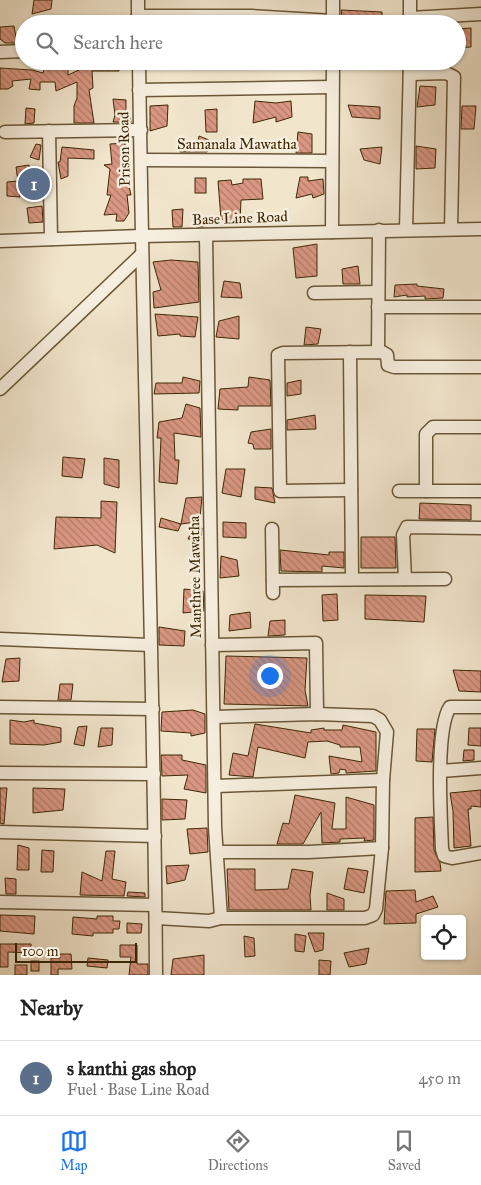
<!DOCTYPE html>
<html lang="en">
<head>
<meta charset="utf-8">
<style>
  :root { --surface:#fff; --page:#f6f6f6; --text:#222; --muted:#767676; --line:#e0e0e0; --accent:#1a73e8 }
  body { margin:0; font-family:"IM FELL Great Primer",serif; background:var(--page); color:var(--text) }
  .controls { position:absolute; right:15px; bottom:15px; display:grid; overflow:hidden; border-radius:5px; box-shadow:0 1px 4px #0004 }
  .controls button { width:45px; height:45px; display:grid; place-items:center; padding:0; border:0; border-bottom:1px solid var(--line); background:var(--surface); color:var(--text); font:25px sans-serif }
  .scale { position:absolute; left:15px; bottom:12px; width:122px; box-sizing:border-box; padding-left:5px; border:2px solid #3e2805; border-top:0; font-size:14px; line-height:18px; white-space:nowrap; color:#3e2805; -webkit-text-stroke:4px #f6eede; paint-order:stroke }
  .you { position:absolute; left:269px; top:675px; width:18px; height:18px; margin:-12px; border:4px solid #fff; border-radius:50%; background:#1a73e8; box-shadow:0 0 0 8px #1a73e833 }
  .badge { display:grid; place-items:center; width:32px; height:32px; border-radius:50%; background:var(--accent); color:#fff; font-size:16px; font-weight:700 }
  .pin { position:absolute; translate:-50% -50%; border:2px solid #fff; box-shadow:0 1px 5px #0006 }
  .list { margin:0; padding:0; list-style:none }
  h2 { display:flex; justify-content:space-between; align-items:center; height:65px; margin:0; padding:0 20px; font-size:21px }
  h2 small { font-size:16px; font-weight:400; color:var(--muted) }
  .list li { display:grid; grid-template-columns:32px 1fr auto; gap:15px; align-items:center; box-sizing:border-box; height:75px; padding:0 20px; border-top:1px solid var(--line) }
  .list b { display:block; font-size:19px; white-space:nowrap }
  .list p { margin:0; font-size:16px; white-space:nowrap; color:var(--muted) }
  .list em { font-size:16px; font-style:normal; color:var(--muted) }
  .icon { flex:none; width:28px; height:28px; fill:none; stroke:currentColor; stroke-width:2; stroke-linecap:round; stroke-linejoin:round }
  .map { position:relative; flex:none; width:481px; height:975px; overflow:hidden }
  .search { position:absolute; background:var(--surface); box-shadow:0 1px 4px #0004; left:15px; right:15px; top:15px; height:55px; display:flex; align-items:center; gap:12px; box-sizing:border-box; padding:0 18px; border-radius:28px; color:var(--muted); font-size:19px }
  .sheet { height:140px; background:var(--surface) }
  nav { display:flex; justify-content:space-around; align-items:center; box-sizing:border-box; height:70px; border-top:1px solid var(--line); background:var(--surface); font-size:14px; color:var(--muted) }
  nav a { display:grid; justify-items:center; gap:2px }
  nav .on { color:var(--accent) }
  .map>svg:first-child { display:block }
  .building { fill:url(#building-back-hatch); stroke:#3e2805 }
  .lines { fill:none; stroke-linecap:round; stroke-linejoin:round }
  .minor-casing { stroke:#6b5737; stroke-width:15 }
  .minor { stroke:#f6eede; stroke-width:12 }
  .labels { text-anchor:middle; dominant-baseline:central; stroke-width:5; stroke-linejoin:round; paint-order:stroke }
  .street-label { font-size:15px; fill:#3e2805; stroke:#f6eede }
</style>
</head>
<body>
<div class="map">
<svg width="481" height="975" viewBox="0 0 481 975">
  <defs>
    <pattern id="building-back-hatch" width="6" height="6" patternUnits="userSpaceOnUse" patternTransform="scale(1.25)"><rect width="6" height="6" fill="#da9783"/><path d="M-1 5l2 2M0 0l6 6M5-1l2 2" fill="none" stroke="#b27b69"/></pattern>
  </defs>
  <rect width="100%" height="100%" fill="#f1e5cc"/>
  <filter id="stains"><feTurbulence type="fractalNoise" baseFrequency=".004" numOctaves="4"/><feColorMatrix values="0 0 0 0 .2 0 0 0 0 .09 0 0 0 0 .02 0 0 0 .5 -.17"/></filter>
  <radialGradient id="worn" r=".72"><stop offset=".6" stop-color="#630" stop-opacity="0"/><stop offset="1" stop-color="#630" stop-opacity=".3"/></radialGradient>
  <g class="building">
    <path d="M34,0H52L51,9L32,14Z"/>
    <path d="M341,10L382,12V24H343Z"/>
    <path d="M104,18H122L123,24H104Z"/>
    <path d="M14,26L17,43H5L0,39V27Z"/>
    <path d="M471,28V47L457,48V29Z"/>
    <path d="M131,61V67L119,66V71H92L93,88L89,90L94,123H74V106L77,98V82L56,91L55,82H40V90L29,89L31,79L12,81L13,86L8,89H0V68L32,70L43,73L45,66L54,65V68L68,67V75L96,62Z"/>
    <path d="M420,86L436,87L435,105L417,107Z"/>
    <path d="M113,99L126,100V116H130L131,122H113L115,115Z"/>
    <path d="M255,101L276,103L291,101L292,117L276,122V117L253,123Z"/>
    <path d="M168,105L167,126L150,131V106Z"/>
    <path d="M348,105L380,107V119L352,117Z"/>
    <path d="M462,106H476L474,129H461Z"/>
    <path d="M26,108L35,109L34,123L25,124Z"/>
    <path d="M217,109V132H206L205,110Z"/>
    <path d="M298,132L312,134V153H296Z"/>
    <path d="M199,136L209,140L207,152H180L181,149L197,146Z"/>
    <path d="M125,143V159L122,178H127L131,195H127L129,213L124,221H116L117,214L104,215L111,195H107L110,169L104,165L112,164L110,144Z"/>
    <path d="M36,144L41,145L39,160L30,157Z"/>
    <path d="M416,146L436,149L435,168L416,169Z"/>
    <path d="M62,147L94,150V159L68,158V176L61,179L58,162H60Z"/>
    <path d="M382,147L380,164L364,160L360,149Z"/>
    <path d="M29,165L31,173L25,180L19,182L20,197L7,196V182L18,181L16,167Z"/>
    <path d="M300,177H308V181L323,179L324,194L313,198L312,194L296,198Z"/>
    <rect x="195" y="178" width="11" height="15"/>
    <path d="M243,179H261L263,199L241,200L240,222L221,219L218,181L231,180L232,185L243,183Z"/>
    <path d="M42,206L43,222L29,223L27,208Z"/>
    <path d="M183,209L182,227H173L172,210Z"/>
    <path d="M195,217H205L204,227H196Z"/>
    <path d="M317,244V276L296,278L293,248Z"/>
    <path d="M171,260L198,262L199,302L154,308L153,292L161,290L153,262Z"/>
    <path d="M358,266L360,284H343L342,269Z"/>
    <path d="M224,281L240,283L242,298L221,297Z"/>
    <path d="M417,284V286L444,289L443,298L425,299V296L407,297V295L394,297L395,285Z"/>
    <path d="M155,314L198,317L195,337L180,336V334L158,336Z"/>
    <path d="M239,316V339L216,337L219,321Z"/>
    <path d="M306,327L321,329L318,344L304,345Z"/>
    <path d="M183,377L200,381L199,393L154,394L156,383H182Z"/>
    <path d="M249,377L270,380L271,406H238V410L218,409L220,389L248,387Z"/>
    <path d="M301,380V394L287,396V383Z"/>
    <path d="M186,404L200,408L201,437L174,433L175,460H179L177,484L159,482L161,438H157L159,422L182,418Z"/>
    <path d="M315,415L316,429L287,430V420Z"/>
    <path d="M271,429V449H254L253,444L248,443L251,432Z"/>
    <path d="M63,457L85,459L82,478L62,476Z"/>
    <path d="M104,458L119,460V488L104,484Z"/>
    <path d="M226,469H245L241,497L222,493Z"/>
    <path d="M255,487L272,488L275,503L255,499Z"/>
    <path d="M202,497L199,528H202L201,539H188L196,522L181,524L186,498Z"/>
    <path d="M101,501L117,502L115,553L97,545L54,549L56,517L101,518Z"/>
    <path d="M420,503L471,505V520L419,519Z"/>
    <path d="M161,518L181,524L178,531L159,527Z"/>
    <path d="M223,522L246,523V538L223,537Z"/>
    <path d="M361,537H395L396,568H361Z"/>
    <path d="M280,550L329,555V552H344V568L322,566V572L281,571Z"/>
    <path d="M221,556L237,560L239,576L220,578Z"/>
    <path d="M184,589L203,591L204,611L183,613Z"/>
    <path d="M337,594L338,620L323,621L322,595Z"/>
    <path d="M365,595L426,596L424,622L365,619Z"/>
    <path d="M250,612L251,628L229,631L230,615Z"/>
    <path d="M285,620V635L268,636L270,621Z"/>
    <path d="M159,627L185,631L184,646L159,645Z"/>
    <path d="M226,656L307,658L305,690L308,706L224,704Z"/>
    <path d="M20,658L19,681L2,682L6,659Z"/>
    <path d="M453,670L481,671V692L459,691Z"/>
    <path d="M60,684H73L71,700H58Z"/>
    <path d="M193,710L205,714V733L191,736V733L161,731L162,712Z"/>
    <path d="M10,720L24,722L34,720V723L61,728V742L44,745L10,744Z"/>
    <path d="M255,724L311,733V730L324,728V730H342L343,725L376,732V771L346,773V770L340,769L339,773L331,774L329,756L362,762L360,747H340V745L327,741L308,742L305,758L258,747L253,777L229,775L233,753L248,756Z"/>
    <path d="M87,726L84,746L74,744L78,727Z"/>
    <path d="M101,728H113L112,745L98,747Z"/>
    <path d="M469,728H481V746L468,745Z"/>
    <path d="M417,729H435L432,762L416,761Z"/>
    <path d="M464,750H474V760L463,761Z"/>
    <path d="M161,755H182V760L206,765V793L184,789L188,775L162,776Z"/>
    <path d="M0,788H7L4,824L0,823Z"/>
    <path d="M33,788L65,789L63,810L33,813Z"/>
    <path d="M481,790V807L471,806V809H468L471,846L454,848L453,811L450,793Z"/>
    <path d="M295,795L335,803L332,829H346V797L374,805V840L364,841L365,838L340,839V842L322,843L321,812L303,844H277L283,823L289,824Z"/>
    <path d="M162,799L187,800L185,819L162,820Z"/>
    <path d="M433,817L434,850L440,863L441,871L415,872V818Z"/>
    <path d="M207,828L208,852L190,854L187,829Z"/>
    <path d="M18,845L29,848V870H17Z"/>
    <path d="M42,850L54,851L53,872H41Z"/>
    <path d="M106,851H115L112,879L126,882L124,896L80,895L82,872L102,881Z"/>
    <path d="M189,865L185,880L167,884L166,866Z"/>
    <path d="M348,868L368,871L364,893L344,889Z"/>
    <path d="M227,869H255V890L288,889L292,869L313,872L310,895L311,910H229Z"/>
    <path d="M5,878L16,879V894H6Z"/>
    <path d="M415,890L416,902L433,896L438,907L416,914V923L384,924L386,891Z"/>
    <path d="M128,892L145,893V897L127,896Z"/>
    <path d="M327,893L344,899V910H327Z"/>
    <path d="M0,915L35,916L34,934L0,931Z"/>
    <path d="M97,916H113V921H120L119,929H113V933H93V936L72,934L73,917L97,919Z"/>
    <path d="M127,923L142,924L141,933H127Z"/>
    <path d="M308,933H324L323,950L315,952Z"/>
    <path d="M295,934L306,936L304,952L295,951Z"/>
    <path d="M244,936L254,938L255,956L245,957Z"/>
    <path d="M0,944H31V953L8,952V967H0Z"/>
    <path d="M120,945H137V964H148V975H129L131,957H120Z"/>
    <path d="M369,948L366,964L349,967L344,953Z"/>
    <path d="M60,954H71L72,969H58V975H51V958H60Z"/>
    <path d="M204,955V975H171L173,959Z"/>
    <path d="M88,958L108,960L107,968L87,966Z"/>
    <path d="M319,960L331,961L330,975H319Z"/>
    <rect x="31" y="961" width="8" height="10"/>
    <rect x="15" y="965" width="12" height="10"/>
  </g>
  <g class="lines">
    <defs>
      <g id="minor">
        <path d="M138,0V22"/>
        <path d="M138,16H251L333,21"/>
        <path d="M410,18L481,14"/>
        <path d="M333,24V0"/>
        <path d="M410,24V0"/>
        <path d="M0,52L24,51"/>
        <path d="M139,61C143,366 154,670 156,975"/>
        <path d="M410,74L446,73L454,77L451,229"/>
        <path d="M139,90L332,87"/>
        <path d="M49,131L51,239"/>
        <path d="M5,132L141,130"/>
        <path d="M141,160L332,161"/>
        <path d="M406,230L410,61"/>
        <path d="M332,232L333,61"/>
        <path d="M206,236L215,827L221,918"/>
        <path d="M0,241L141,236L481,229"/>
        <path d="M314,293L378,292"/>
        <path d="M378,307H481"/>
        <path d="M350,352L352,579"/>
        <path d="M378,352L379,230"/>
        <path d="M0,389L141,255"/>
        <path d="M351,490L280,491L278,355L283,353L382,352L387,355L388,365L394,367H481"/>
        <path d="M399,491H481"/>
        <path d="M426,491V434L433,427H481"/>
        <path d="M272,529L273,593"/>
        <path d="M405,579L403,535L407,527L481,528"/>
        <path d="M273,580L445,579"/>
        <path d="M0,639L150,645"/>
        <path d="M212,645L316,643L317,714"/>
        <path d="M0,707L153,709"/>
        <path d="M481,707H450C435,729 441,819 442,849L444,856L452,858L481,853"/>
        <path d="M441,771L481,768"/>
        <path d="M0,773L154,774"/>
        <path d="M216,786L383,780"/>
        <path d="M0,832L155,836"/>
        <path d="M218,852H309L382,848"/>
        <path d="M0,902L155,905"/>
        <path d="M156,918L209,921L221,918H365L373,915L376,909L382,848L383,780L387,732L380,720L373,716L317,714L215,717"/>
      </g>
    </defs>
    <use href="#minor" class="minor-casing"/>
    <use href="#minor" class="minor"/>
  </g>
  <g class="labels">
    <g class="street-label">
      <text x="237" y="144">Samanala Mawatha</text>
      <text transform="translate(124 149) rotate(-91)">Prison Road</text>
      <text transform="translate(240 218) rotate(-2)">Base Line Road</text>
      <text transform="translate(195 577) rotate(-91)">Manthree Mawatha</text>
    </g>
  </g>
  <rect width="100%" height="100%" filter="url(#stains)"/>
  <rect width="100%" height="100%" fill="url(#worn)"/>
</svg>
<div class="controls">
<button><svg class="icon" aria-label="locate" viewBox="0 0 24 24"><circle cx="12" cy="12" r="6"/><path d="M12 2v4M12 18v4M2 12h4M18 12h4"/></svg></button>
</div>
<div class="scale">100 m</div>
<div class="you"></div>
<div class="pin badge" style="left:34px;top:184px;background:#5c6f8a">1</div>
<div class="search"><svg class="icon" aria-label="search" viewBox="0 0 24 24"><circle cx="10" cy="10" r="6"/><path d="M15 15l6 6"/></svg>Search here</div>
</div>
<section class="sheet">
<h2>Nearby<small></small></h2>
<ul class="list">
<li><span class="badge" style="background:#5c6f8a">1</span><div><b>s kanthi gas shop</b><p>Fuel · Base Line Road</p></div><em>450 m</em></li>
</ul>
</section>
<nav>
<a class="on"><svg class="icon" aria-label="map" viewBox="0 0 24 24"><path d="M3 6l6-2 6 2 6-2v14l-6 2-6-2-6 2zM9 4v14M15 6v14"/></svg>Map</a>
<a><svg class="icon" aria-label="directions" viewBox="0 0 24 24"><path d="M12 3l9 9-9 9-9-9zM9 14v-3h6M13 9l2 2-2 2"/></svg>Directions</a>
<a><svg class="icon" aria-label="saved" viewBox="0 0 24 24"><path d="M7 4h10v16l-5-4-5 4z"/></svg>Saved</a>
</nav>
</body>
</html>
